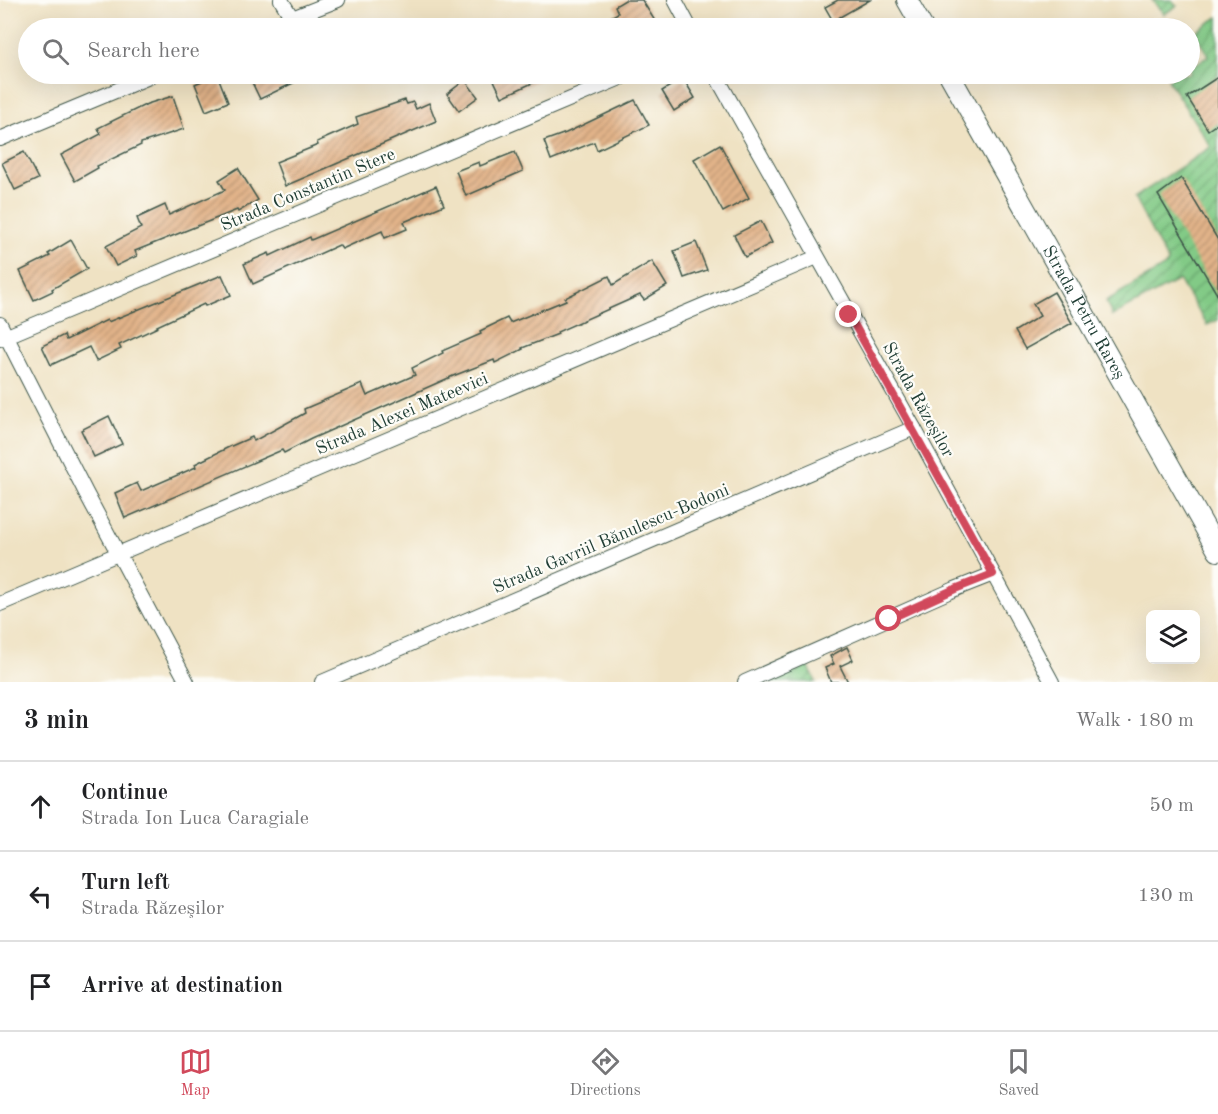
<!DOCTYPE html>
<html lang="en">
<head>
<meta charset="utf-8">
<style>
  :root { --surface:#fff; --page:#f2f2f2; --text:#202124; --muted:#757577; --line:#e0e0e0; --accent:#d1495b }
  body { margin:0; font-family:"Old Standard TT",serif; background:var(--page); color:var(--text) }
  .controls { position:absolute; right:18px; bottom:18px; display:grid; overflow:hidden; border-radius:9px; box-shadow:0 6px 24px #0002 }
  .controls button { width:54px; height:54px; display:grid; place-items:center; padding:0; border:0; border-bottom:2px solid var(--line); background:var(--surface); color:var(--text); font:30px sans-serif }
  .stop { position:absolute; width:18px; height:18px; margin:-14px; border:4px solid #d1495b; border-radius:50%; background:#fff }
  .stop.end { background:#d1495b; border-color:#fff; box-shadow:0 2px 6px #0008 }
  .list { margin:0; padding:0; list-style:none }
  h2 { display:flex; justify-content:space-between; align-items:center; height:78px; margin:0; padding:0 24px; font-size:26px }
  h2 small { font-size:20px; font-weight:400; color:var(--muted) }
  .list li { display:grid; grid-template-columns:39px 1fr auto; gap:18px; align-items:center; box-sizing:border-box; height:90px; padding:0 24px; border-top:2px solid var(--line) }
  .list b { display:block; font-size:22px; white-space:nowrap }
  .list p { margin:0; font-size:20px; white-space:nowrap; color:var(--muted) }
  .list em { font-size:20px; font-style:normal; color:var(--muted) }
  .icon { flex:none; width:33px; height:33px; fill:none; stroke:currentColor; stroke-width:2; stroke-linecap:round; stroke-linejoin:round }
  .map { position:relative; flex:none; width:1218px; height:682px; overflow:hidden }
  .search { position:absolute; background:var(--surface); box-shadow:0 6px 24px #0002; left:18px; right:18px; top:18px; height:66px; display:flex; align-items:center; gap:15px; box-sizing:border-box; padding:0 21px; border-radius:33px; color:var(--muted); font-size:22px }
  .sheet { height:348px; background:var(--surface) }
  nav { display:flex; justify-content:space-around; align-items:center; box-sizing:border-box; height:84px; border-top:2px solid var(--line); background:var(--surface); font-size:16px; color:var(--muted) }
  nav a { display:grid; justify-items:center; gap:3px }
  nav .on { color:var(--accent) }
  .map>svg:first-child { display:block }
  .garden { fill:url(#garden-furrows); stroke:#50845d; stroke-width:1.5 }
  .building { fill:url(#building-hatch) }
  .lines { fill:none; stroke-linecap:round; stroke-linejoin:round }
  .street-casing { stroke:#3e5649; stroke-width:16 }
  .secondary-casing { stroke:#3e5649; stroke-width:22 }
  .street { stroke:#fff; stroke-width:14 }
  .secondary { stroke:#fff; stroke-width:20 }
  .route { stroke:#d1495b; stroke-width:8 }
  .labels { text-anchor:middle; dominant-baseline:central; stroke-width:4.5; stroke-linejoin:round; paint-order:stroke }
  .street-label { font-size:18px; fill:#1f3d34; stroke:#fdfcf7 }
</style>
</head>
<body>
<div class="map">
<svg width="1218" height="682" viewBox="0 0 1218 682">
  <defs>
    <pattern id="garden-furrows" width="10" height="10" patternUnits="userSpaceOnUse" patternTransform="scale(1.5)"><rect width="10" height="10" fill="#82ca86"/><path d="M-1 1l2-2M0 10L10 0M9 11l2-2" fill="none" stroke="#6aa56e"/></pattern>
    <pattern id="building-hatch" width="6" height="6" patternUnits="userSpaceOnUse" patternTransform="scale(1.5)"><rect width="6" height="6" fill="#e2b389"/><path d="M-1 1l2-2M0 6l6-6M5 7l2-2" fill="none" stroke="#b79371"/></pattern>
  </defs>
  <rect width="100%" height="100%" fill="#fdfcf7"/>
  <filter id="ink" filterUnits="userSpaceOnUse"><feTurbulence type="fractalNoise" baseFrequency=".0167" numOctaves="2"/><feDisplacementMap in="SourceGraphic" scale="12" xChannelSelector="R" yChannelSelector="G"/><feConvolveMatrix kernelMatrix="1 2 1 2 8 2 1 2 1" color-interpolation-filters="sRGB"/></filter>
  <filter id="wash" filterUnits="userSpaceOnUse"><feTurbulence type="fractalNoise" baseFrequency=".008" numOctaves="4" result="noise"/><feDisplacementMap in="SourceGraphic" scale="24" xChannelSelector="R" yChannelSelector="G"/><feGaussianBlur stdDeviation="1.35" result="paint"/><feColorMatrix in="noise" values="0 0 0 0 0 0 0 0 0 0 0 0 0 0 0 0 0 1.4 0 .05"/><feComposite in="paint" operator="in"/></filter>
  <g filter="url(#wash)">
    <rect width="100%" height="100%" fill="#efe2c3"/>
    <g class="garden">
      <path d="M1152,0H1172L1177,6L1164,14Z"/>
      <path d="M1218,17V320L1207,325L1179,280L1112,316L1106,301L1167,265L1168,262L1134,198L1211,147L1168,80L1179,74H1190V68L1208,56L1195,32Z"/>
      <path d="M808,665L816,682H769Z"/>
    </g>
    <g id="blocks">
      <g class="building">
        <path d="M625,0H642L655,21L643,28H592L618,13L615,6Z"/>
        <path d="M838,0H870L833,21L825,7Z"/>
        <path d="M217,74L228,102L206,111L195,84Z"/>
        <path d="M248,74H312L260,99Z"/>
        <path d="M491,74H552L502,97Z"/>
        <path d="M1218,77V123L1208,130L1187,97Z"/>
        <path d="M683,78L695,98L674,111L662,91Z"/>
        <path d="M465,80L478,97L459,111L447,94Z"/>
        <path d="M173,96L184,129L141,143V145L97,166L98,168L75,181L61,155L101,134L98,128L147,104Z"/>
        <path d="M405,100L407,104L413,102L416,109L429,103L436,121L285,186L276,162L318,145L317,142L358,124L356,117Z"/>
        <path d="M635,100L649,125L597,150L594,142L551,160L544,141L566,133Z"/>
        <path d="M720,144L749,198L723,212L694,159Z"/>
        <path d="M24,152L38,179L15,190L2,163Z"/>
        <path d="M515,152L523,171L466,196L456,171L479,162L480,166Z"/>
        <path d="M238,168L258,200L238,212L237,210L135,251L137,256L116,266L106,246L141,228L137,218L165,205L169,215L225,190L219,180Z"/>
        <path d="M1181,178L1218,240V296L1158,195Z"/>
        <path d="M436,186L444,205L404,222L407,229L385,238L382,231L342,249L339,245L253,284L244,264L269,253L270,256L310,237L311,240Z"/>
        <path d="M761,221L772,243L745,257L734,235Z"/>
        <path d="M71,240L87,269L52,289L53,291L34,300L20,271L50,256L48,254Z"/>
        <path d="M696,242L707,270L684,278L674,251Z"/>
        <path d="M652,261L667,286L644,300L640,295L557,332L558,334L522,348L523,349L495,363L494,360L453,376L311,439L284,453L282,450L125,518L115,493L137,483L141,491L196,467L195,464L229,447L252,437L254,441L305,413L304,409L362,384L367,396L415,375L412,368L443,353L442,351L481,334L480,331L507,318L510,323L566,300L565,298L609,276L613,285Z"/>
        <path d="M222,275L231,295L205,306L204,304L157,326L158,327L119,345L121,349L96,361L89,347L51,365L42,346L64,335L66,340L107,320L108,322Z"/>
        <path d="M1054,292L1072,323L1025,349L1015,331L1040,316L1033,304Z"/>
        <path d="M109,416L122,444L94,457L81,430Z"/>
        <path d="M847,647L853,660L840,666L848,682H831L825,668L834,664L830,656Z"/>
      </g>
    </g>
  </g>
  <g filter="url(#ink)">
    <use href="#blocks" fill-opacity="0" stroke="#3e5649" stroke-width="1.5"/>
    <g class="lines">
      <defs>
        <g id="street">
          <path d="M281,0L292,18"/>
          <path d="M675,0L690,28"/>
          <path d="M267,28L338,0"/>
          <path d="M715,74L914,428L1052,682"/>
          <path d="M0,139L156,74"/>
          <path d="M0,324L86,493L187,682"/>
          <path d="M0,339L630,74"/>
          <path d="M0,604L817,257"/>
          <path d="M322,682L914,428"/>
          <path d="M745,682L955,589L993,574"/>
        </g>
        <g id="secondary">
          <path d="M907,0L923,28"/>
          <path id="s1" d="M949,74L1218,551"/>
        </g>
      </defs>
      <use href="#street" class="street-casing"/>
      <use href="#secondary" class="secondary-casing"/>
      <use href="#street" class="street"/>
      <use href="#secondary" class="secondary"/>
    </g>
  </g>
  <g class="lines" filter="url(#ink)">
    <path class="route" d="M849,315L993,574L955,589L889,619"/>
  </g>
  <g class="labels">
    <g class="street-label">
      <text transform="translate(308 190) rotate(-23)">Strada Constantin Stere</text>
      <text stroke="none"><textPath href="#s1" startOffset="274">Strada Petru Rareș</textPath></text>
      <text transform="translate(918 400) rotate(61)">Strada Răzeşilor</text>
      <text transform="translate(402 414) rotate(-23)">Strada Alexei Mateevici</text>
      <text transform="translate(611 539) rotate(-23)">Strada Gavriil Bănulescu-Bodoni</text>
    </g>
  </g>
</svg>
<div class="controls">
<button><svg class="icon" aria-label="layers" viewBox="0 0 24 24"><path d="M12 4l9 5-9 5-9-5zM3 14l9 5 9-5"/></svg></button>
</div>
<div class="stop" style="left:889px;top:619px"></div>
<div class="stop end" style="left:849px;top:315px"></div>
<div class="search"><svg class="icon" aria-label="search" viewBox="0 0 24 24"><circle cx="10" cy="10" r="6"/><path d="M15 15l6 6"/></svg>Search here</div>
</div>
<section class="sheet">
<h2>3 min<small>Walk · 180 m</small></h2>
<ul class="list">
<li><svg class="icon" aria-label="ahead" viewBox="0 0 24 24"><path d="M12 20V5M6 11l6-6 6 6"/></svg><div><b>Continue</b><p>Strada Ion Luca Caragiale</p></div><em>50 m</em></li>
<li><svg class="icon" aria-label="left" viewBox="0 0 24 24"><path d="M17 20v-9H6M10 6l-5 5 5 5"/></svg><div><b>Turn left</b><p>Strada Răzeşilor</p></div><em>130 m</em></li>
<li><svg class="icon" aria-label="arrive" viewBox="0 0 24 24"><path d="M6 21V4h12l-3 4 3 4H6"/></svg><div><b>Arrive at destination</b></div></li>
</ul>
</section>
<nav>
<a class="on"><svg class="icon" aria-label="map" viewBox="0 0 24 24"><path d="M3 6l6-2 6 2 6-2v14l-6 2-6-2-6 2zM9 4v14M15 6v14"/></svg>Map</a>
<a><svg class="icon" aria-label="directions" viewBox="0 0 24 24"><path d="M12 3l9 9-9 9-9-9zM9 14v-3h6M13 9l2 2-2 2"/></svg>Directions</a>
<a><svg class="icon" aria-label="saved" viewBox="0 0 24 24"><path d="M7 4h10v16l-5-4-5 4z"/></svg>Saved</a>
</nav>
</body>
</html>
